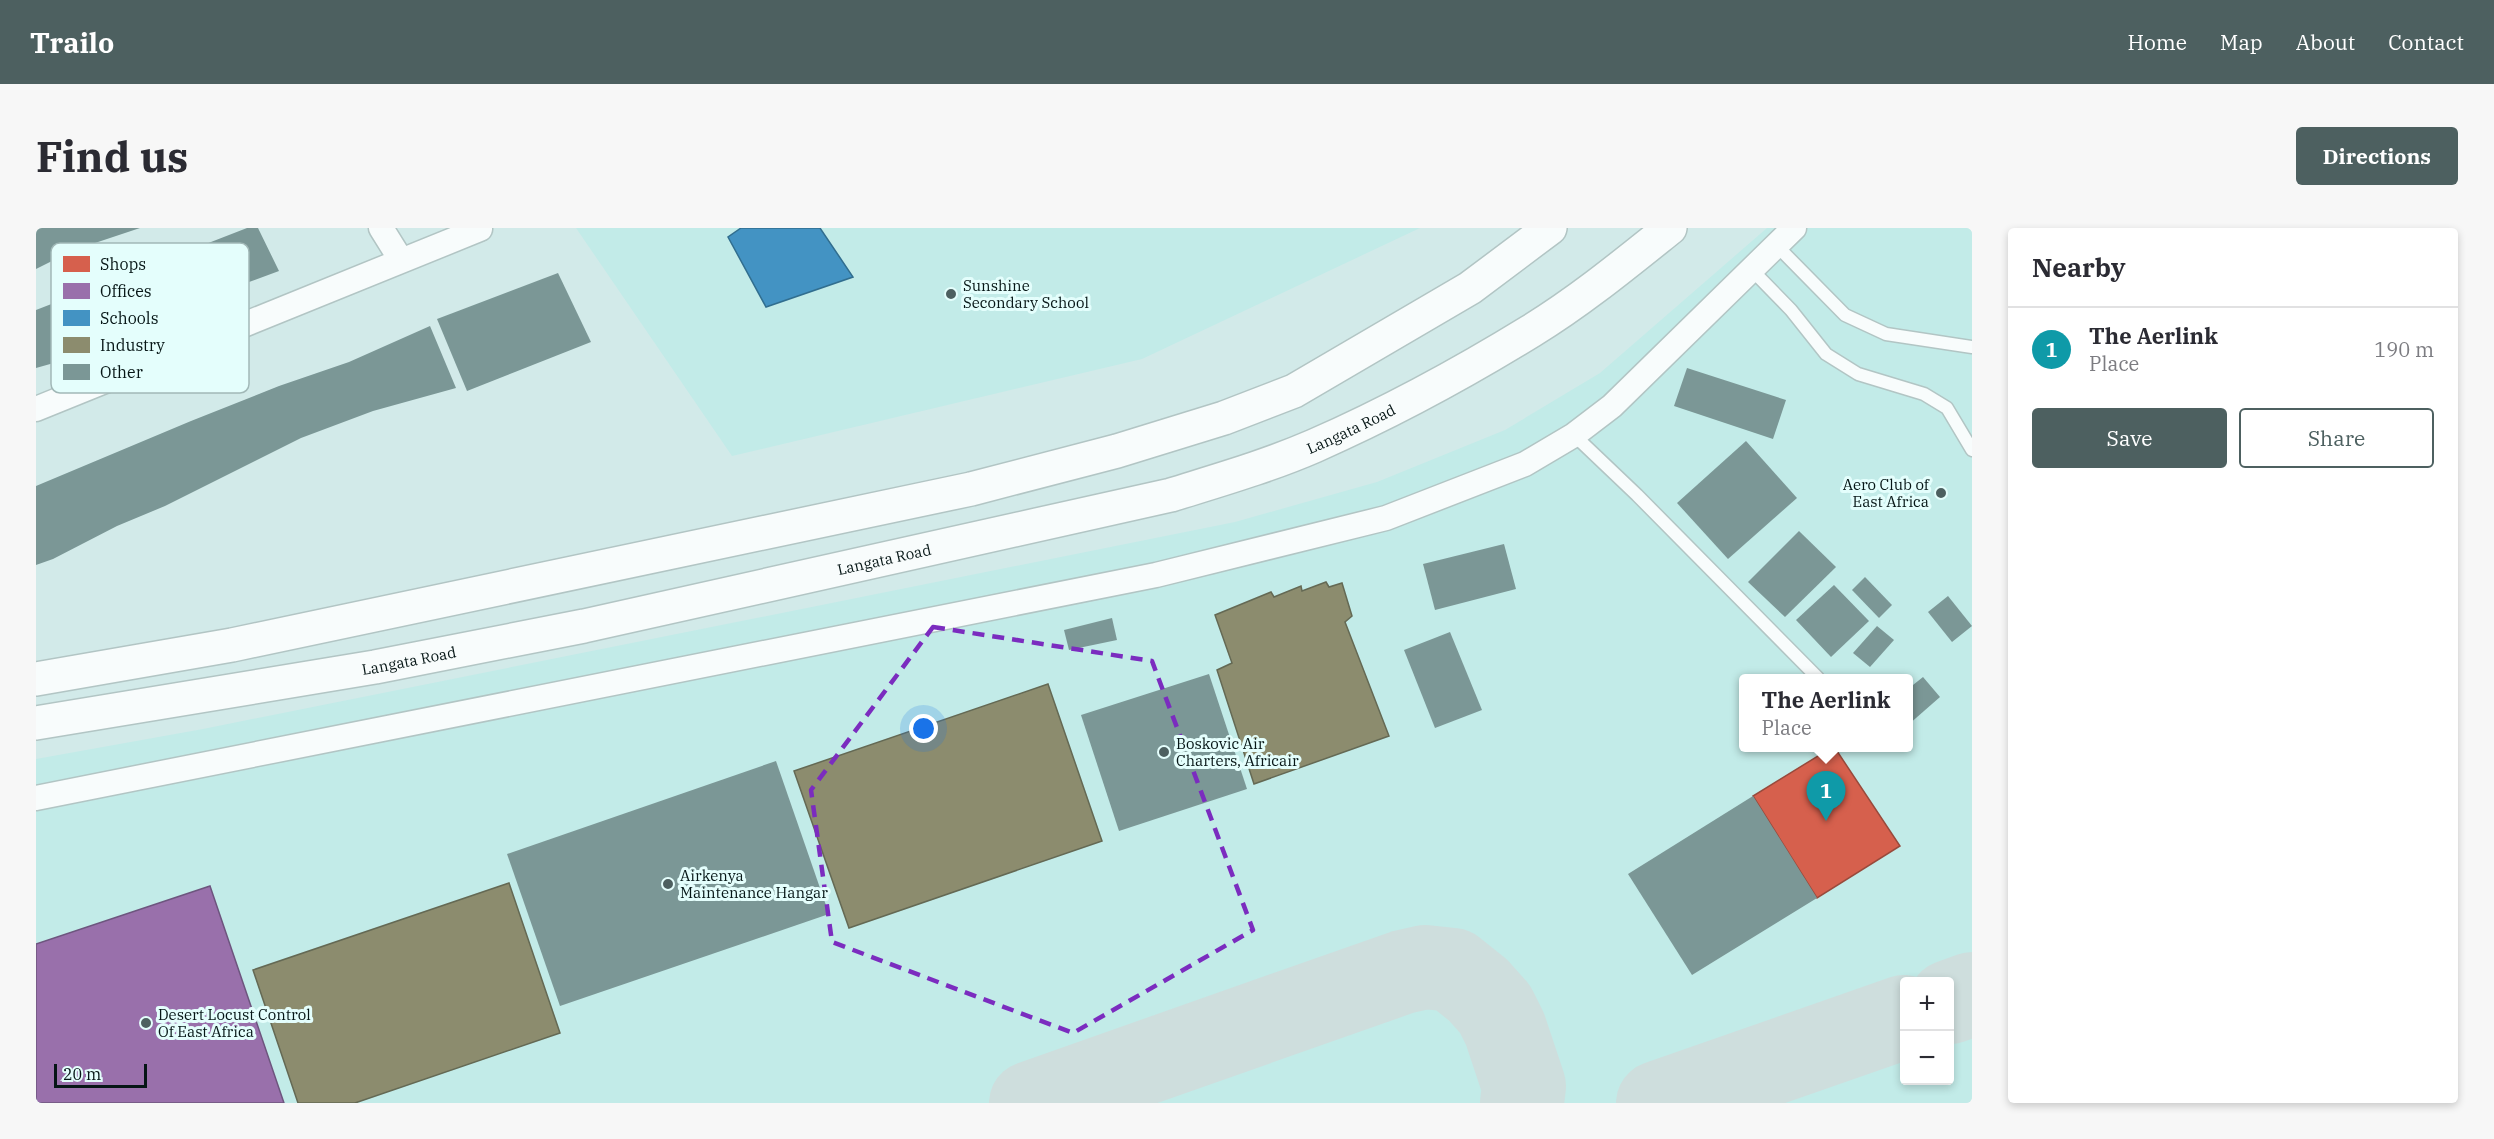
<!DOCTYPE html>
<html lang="en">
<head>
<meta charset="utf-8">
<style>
  :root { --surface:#fff; --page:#f7f7f7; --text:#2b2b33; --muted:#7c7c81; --line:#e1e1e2; --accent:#4d6060 }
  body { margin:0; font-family:"IBM Plex Serif",serif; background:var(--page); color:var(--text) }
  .controls { position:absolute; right:18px; bottom:18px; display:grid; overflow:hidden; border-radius:6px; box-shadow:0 3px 9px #0003 }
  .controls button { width:54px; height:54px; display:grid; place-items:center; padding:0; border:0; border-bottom:2px solid var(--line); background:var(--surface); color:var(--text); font:30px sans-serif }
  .scale { position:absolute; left:18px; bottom:15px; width:93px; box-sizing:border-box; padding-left:6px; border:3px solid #061616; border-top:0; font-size:16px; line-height:21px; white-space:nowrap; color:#061616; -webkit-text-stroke:4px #e4fefc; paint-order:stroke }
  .you { position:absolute; left:888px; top:501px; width:21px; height:21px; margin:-15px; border:4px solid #fff; border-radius:50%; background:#1a73e8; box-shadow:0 0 0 9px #1a73e833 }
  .badge { display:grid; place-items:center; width:39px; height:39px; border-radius:50%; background:var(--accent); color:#fff; font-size:20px; font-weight:700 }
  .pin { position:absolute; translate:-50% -50px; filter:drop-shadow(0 2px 3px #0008) }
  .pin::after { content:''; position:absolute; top:32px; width:21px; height:18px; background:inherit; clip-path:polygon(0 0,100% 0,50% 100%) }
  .popup { position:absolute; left:1703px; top:446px; width:174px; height:78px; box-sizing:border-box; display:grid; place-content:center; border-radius:6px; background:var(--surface); filter:drop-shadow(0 2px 4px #0005); font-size:20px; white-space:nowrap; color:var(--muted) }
  .popup b { font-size:22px; color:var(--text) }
  .popup::after { content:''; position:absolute; left:50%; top:100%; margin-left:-12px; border:12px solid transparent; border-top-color:var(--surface) }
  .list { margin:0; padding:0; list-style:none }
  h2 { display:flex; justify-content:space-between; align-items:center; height:78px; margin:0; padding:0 24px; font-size:26px }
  h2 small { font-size:20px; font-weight:400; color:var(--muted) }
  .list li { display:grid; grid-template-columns:39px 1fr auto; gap:18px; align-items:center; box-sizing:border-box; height:84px; padding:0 24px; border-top:2px solid var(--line) }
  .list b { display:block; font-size:22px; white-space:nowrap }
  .list p { margin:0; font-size:20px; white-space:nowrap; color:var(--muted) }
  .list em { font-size:20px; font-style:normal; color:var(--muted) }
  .actions { display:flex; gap:12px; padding:18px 24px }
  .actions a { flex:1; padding:14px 0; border:2px solid var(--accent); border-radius:6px; text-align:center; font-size:21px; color:var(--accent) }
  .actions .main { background:var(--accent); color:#fff }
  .map { position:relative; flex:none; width:1936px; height:875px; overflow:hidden; border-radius:6px }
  header { display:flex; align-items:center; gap:36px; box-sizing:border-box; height:84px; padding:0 30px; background:var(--accent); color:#fff }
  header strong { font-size:28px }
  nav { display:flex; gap:33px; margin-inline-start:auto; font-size:21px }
  .intro { display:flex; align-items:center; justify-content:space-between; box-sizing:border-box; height:144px; padding:0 36px }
  h1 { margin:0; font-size:42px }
  .button { padding:15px 27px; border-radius:6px; background:var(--accent); color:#fff; font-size:21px; font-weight:700 }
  main { display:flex; gap:36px; padding:0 36px }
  aside { flex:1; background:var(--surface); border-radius:6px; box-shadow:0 3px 9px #0003 }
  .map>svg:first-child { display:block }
  .built { fill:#c2ebe8; fill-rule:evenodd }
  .shops { fill:#d6604d; stroke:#984a3c; stroke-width:1.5 }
  .offices { fill:#9970ab; stroke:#6d557e; stroke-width:1.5 }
  .schools { fill:#4393c3; stroke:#316e8f; stroke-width:1.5 }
  .industry { fill:#8c8c6e; stroke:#646954; stroke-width:1.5 }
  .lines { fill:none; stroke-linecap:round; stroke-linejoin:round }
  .taxiway { stroke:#cededd; stroke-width:84 }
  .building { fill:#7b9796 }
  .lane-casing { stroke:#b2c5c4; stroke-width:15 }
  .street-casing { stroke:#b2c5c4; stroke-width:27 }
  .secondary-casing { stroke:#b2c5c4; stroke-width:36 }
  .lane { stroke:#f8fcfc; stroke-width:12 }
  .street { stroke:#f8fcfc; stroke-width:24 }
  .secondary { stroke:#f8fcfc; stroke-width:33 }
  .marked { fill:none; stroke:#7b2cbf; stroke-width:4.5; stroke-dasharray:12 8; stroke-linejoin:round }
  .poi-dot { fill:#4d6060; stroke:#e4fefc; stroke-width:2 }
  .labels { text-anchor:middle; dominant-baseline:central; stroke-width:6; stroke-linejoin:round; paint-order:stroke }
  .poi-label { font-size:15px; fill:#061616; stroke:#e4fefc; text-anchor:start }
  .street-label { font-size:15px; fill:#061616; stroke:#e4fefc }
  .key { fill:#e4fefc; stroke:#a1b8b7; stroke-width:1.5 }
  .key-label { font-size:16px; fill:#061616 }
</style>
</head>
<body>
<header>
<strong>Trailo</strong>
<nav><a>Home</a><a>Map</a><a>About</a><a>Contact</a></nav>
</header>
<div class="intro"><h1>Find us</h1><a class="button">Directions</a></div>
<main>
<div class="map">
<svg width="1936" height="875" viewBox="0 0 1936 875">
  <rect width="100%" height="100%" fill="#d2eae9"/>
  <g class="built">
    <path d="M540,0H1384L1106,131L696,228Z"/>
    <path d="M1731,0H1936V875H0V531L167,501L1199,294L1341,254L1469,202L1564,145ZM1708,450H1872V520H1708ZM1868,754H1914V852H1868Z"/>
  </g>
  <path class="shops" d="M1795,520H1799L1864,618L1781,670L1717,568Z"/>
  <path class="offices" d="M174,658L248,875H0V716Z"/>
  <path class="schools" d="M705,0H784L817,49L730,79L692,9Z"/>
  <g class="industry">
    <path d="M1290,354L1293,359L1306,355L1316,388L1309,394L1353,508L1218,556L1181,442L1196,435L1179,387L1235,364L1238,369L1265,358L1266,363Z"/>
    <path d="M1012,456L1066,613L813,700L758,543Z"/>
    <path d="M473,655L524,805L319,875H262L217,742Z"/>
  </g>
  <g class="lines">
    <g class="taxiway">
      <path d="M1914,774L1936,766"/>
      <path d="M995,875L1367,744L1389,739L1417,742L1442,762L1459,781L1469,801L1488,858L1486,875"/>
      <path d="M1622,875L1868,789"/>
    </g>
  </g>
  <g class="building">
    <path d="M0,0H104L38,22L0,41Z"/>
    <path d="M211,0H222L243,43L180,66L129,90L78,118L0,140V82Z"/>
    <path d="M522,45L555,114L431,163L401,91Z"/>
    <path d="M394,98L420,160L337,183L265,210L129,278L81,298L17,331L0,337V258L155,193L243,158L313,134Z"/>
    <path d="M1651,140L1750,172L1737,211L1638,178Z"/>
    <path d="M1710,213L1761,270L1692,331L1641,275Z"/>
    <path d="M1763,303L1800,339L1749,389L1712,354Z"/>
    <path d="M1468,316L1480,361L1399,382L1387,336Z"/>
    <path d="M1829,349L1856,377L1843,390L1816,362Z"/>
    <path d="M1798,357L1833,393L1795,429L1760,392Z"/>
    <path d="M1912,368L1936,398L1916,414L1892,384Z"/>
    <path d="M1076,390L1081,412L1033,422L1028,402Z"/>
    <path d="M1841,398L1858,412L1834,439L1817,425Z"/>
    <path d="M1414,404L1446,482L1399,500L1368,422Z"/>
    <path d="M1173,446L1211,561L1083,603L1045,487Z"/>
    <path d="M1887,449L1904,469L1872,497V461Z"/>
    <path d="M740,533L793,686L524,778L471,626Z"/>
    <path d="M1717,568L1781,670L1656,747L1592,646Z"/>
  </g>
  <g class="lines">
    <defs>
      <g id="lane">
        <path d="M1741,18L1809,87L1850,106L1936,119"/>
        <path d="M1716,42L1755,82L1790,126L1822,146L1888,166L1911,180L1936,222"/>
        <path d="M1538,207L1601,267L1782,450"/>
      </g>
      <g id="street">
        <path d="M345,0L365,32"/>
        <path d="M0,181L444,1"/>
        <path d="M0,570L1120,347L1350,290L1489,236L1538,207L1576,178L1758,0"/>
      </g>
      <g id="secondary">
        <path d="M0,451L196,417L935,261L1081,223L1188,190L1258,163L1434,60L1514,0"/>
        <path id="s1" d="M0,495L339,439L548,398L1135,267C1183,252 1232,238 1278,218C1353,185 1425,146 1495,103C1544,73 1589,36 1634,0"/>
      </g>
    </defs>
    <use href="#lane" class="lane-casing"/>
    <use href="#street" class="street-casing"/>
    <use href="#secondary" class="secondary-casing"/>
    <use href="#lane" class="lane"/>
    <use href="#street" class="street"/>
    <use href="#secondary" class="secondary"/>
  </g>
  <path class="marked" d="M897,399L1116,433L1217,702L1037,805L796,714L775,562Z"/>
  <g class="poi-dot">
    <circle cx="915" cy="66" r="6"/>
    <circle cx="1905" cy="265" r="6"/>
    <circle cx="1128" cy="524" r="6"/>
    <circle cx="632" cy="656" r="6"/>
    <circle cx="110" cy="795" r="6"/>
  </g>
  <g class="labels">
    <g class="poi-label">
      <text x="927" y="57">Sunshine<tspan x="927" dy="17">Secondary School</tspan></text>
      <text x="1893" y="256" text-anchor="end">Aero Club of<tspan x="1893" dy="17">East Africa</tspan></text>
      <text x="1140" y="515">Boskovic Air<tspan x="1140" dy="17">Charters, Africair</tspan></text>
      <text x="644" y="647">Airkenya<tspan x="644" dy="17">Maintenance Hangar</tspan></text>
      <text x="122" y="786">Desert Locust Control<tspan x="122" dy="17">Of East Africa</tspan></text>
    </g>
    <g class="street-label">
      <text stroke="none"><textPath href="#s1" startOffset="1350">Langata Road</textPath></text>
      <text stroke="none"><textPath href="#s1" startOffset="864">Langata Road</textPath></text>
      <text stroke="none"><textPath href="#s1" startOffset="378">Langata Road</textPath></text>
    </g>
  </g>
  <rect x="15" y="15" width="198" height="150" rx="9" class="key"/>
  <rect x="27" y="28" width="27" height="16" fill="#d6604d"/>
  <rect x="27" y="55" width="27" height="16" fill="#9970ab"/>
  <rect x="27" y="82" width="27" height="16" fill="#4393c3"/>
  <rect x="27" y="109" width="27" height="16" fill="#8c8c6e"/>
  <rect x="27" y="136" width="27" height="16" fill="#7b9796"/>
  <g class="key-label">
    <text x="64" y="42">Shops</text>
    <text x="64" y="69">Offices</text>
    <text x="64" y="96">Schools</text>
    <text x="64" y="123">Industry</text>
    <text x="64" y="150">Other</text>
  </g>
</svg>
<div class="controls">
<button>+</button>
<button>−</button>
</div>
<div class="scale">20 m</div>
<div class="you"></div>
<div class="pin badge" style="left:1790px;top:593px;background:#0f9aa8">1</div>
<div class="popup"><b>The Aerlink</b>Place</div>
</div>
<aside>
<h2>Nearby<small></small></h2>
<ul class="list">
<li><span class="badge" style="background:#0f9aa8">1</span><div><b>The Aerlink</b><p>Place</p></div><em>190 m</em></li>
</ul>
<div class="actions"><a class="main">Save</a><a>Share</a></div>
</aside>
</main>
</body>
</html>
